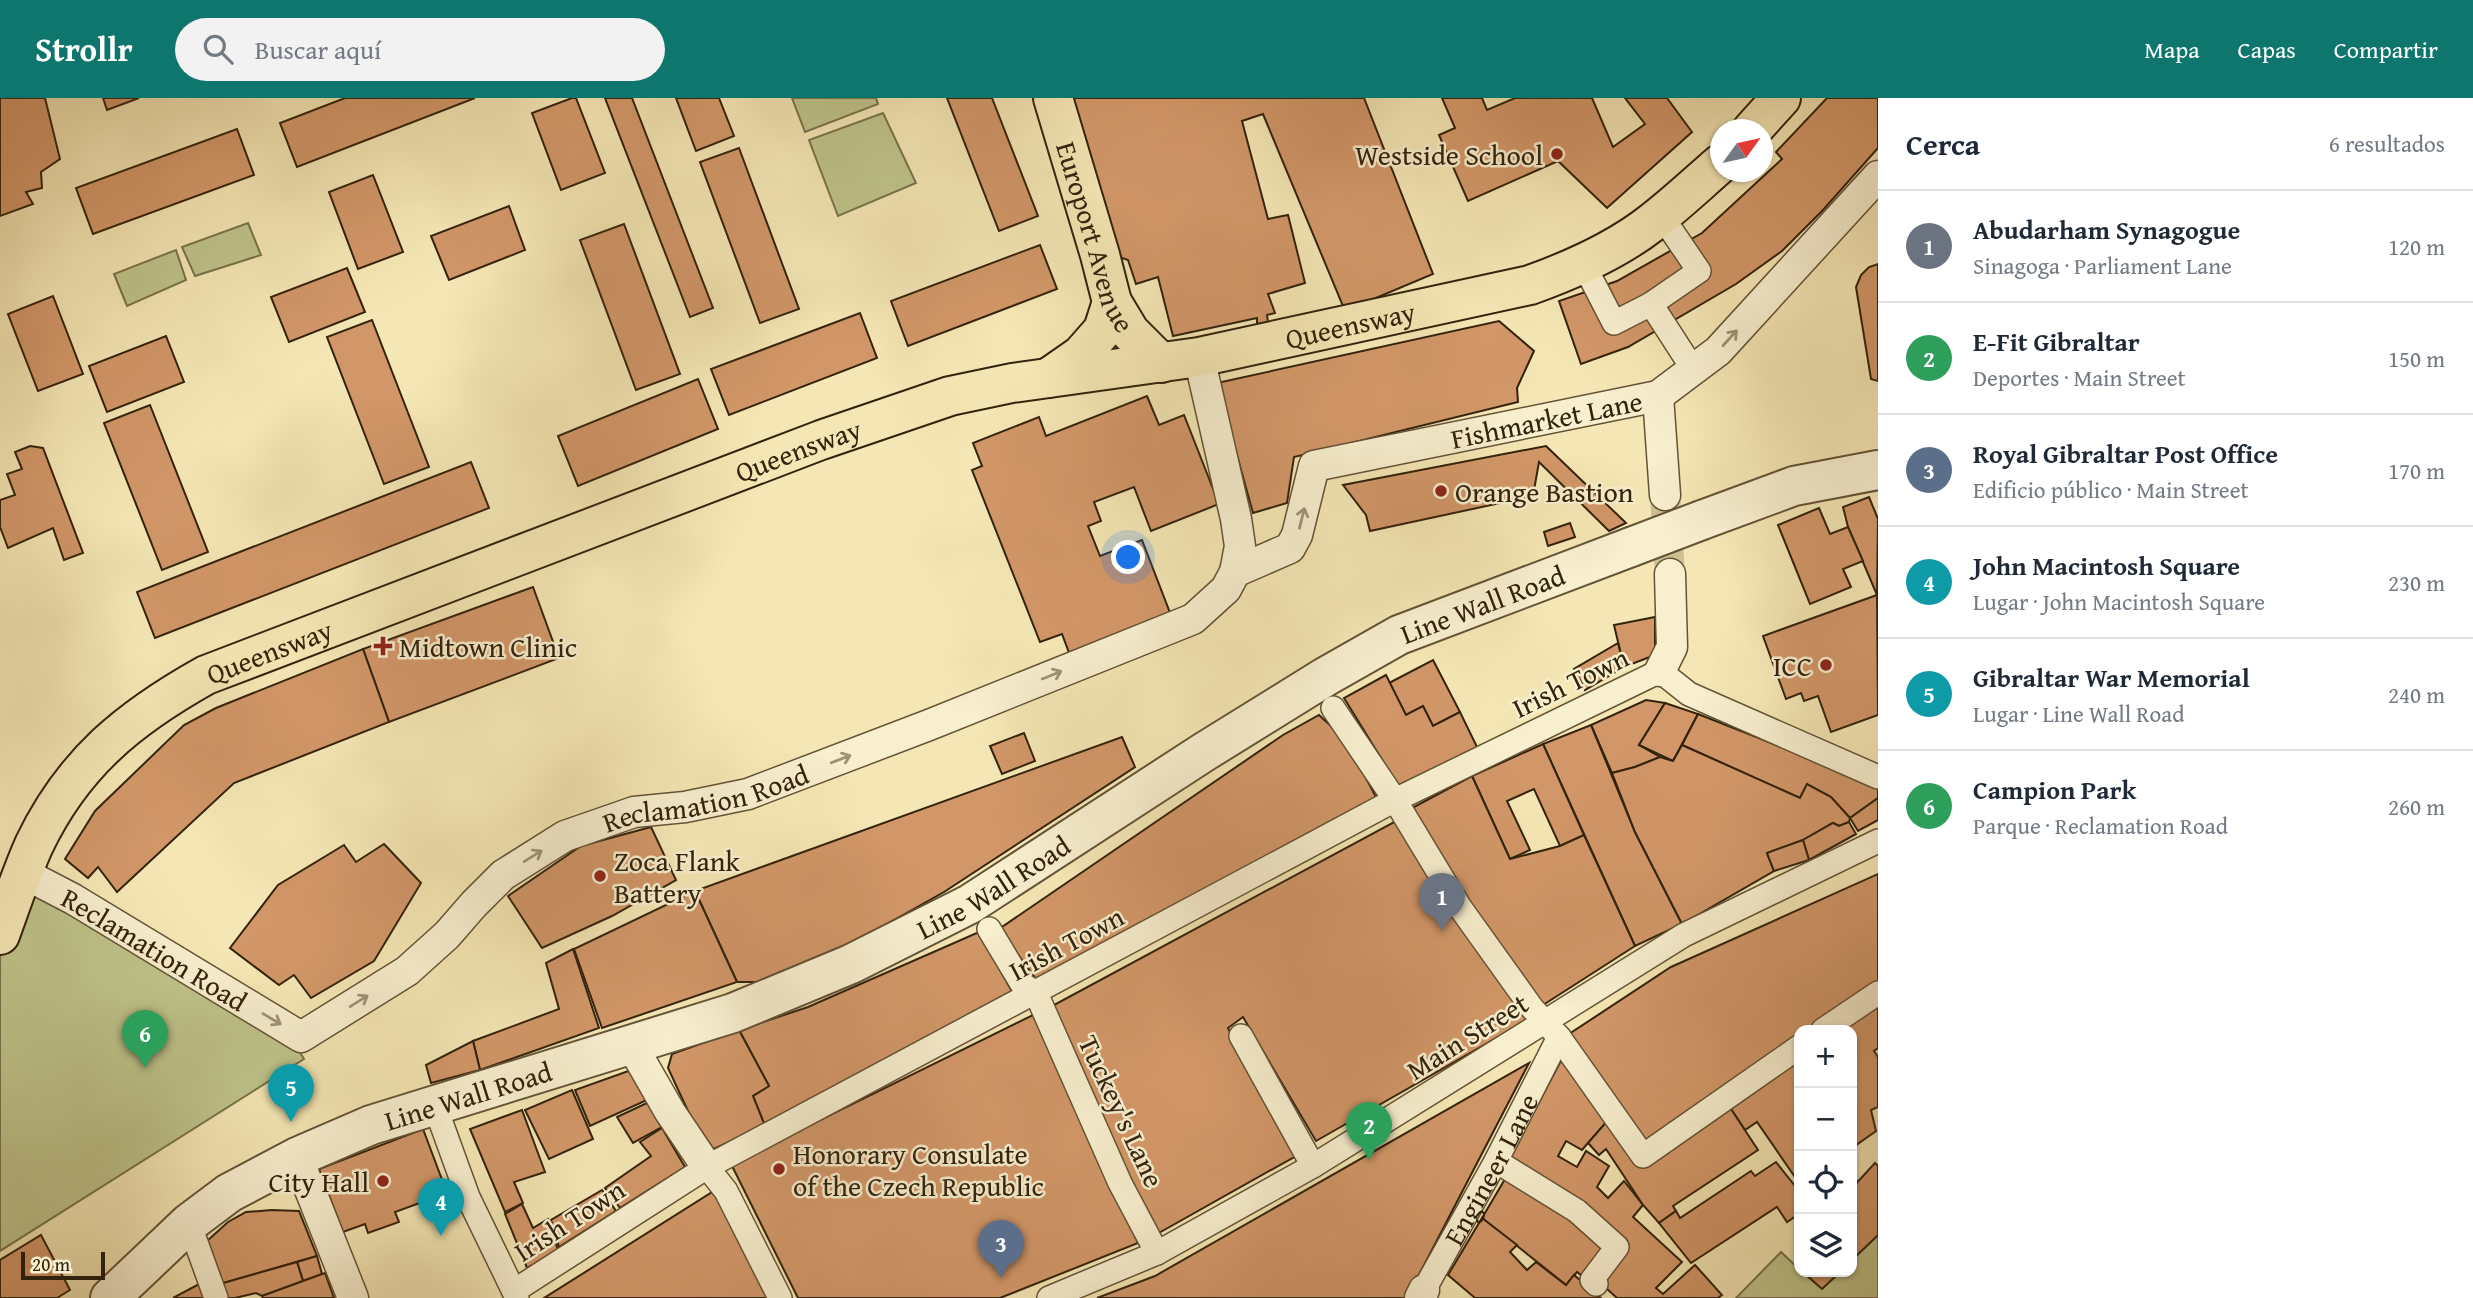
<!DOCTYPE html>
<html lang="es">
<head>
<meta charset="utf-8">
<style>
  :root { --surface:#fff; --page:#f2f2f3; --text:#1f2937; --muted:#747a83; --line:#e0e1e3; --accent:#0f766e }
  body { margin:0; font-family:"Gentium Book Plus",serif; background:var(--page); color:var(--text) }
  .controls { position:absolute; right:21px; bottom:21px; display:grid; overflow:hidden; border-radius:14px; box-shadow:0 2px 5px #0004 }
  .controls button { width:63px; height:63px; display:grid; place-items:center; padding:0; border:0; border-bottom:2px solid var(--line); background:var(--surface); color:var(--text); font:35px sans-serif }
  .compass { position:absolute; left:1710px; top:21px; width:63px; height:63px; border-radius:50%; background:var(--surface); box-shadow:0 2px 5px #0004; rotate:57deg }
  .scale { position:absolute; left:21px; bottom:18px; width:84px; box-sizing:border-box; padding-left:7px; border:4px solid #33220c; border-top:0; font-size:19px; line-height:24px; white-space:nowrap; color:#33220c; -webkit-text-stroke:5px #f8efcf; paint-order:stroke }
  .you { position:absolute; left:1129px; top:460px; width:24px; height:24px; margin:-18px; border:5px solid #fff; border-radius:50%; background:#1a73e8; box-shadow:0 0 0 10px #1a73e833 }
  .badge { display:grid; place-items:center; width:46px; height:46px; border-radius:50%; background:var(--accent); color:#fff; font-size:23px; font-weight:700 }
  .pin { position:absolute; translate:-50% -58px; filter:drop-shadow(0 2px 4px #0008) }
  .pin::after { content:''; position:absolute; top:37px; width:24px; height:21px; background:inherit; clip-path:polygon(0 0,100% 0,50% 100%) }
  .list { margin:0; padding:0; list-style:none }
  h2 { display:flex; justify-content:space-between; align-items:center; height:91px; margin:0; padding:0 28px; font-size:30px }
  h2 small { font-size:23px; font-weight:400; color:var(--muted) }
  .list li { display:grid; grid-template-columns:46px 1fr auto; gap:21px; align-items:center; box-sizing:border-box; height:112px; padding:0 28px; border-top:2px solid var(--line) }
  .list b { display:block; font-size:26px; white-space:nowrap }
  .list p { margin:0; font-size:23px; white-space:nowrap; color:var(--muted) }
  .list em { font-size:23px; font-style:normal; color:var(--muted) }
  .icon { flex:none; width:38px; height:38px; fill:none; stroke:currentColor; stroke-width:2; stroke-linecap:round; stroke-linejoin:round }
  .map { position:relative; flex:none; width:1878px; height:1200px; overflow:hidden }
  header { display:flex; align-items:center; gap:42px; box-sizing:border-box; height:98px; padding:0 35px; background:var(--accent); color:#fff }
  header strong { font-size:33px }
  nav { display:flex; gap:38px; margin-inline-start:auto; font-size:24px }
  .search { width:490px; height:63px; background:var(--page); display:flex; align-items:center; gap:18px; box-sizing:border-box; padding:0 24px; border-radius:38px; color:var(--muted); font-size:26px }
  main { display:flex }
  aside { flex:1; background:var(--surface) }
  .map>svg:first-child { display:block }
  .green { fill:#bfc48b; stroke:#79734c; stroke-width:2 }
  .building { fill:#d29769; stroke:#33220c; stroke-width:2 }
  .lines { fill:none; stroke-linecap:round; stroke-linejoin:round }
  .minor-tunnel { stroke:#cec093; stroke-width:30; stroke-dasharray:30 15; stroke-linecap:butt }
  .pedestrian-casing { stroke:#645336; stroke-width:26 }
  .minor-casing { stroke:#645336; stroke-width:33 }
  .tertiary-casing { stroke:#645336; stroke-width:42 }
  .primary-casing { stroke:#33220c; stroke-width:42 }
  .pedestrian { stroke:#f8efcf; stroke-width:23 }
  .minor { stroke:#f8efcf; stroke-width:30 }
  .tertiary { stroke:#f8efcf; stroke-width:38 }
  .primary { stroke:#f5e7b5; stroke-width:38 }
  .tertiary-bridge-casing { stroke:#645336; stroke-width:42; stroke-linecap:butt }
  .tertiary-bridge { stroke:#f8efcf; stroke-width:38 }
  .oneway { stroke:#9f9377 }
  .poi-dot { fill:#8f2418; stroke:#f8efcf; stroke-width:2.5 }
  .labels { text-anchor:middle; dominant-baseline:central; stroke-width:5; stroke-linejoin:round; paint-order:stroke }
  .poi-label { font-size:28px; fill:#33220c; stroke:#f8efcf; text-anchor:start }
  .street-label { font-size:28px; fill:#33220c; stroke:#f8efcf }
</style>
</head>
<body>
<header>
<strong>Strollr</strong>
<div class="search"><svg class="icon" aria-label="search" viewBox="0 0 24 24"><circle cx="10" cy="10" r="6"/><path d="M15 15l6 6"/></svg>Buscar aquí</div>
<nav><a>Mapa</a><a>Capas</a><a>Compartir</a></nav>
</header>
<main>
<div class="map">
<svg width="1878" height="1200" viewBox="0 0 1878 1200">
  <rect width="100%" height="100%" fill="#f5e7b5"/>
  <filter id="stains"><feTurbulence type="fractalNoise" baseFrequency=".00286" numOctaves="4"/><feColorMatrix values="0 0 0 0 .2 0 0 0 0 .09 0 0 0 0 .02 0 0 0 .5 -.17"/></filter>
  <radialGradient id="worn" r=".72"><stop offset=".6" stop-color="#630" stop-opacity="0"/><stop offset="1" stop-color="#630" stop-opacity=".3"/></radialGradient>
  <g class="green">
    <path d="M792,0H876L878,6L805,34Z"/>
    <path d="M883,15L916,85L838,118L809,42Z"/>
    <path d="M248,125L261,157L195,178L182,149Z"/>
    <path d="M176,152L186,182L127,208L114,176Z"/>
    <path d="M27,789L293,943L304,961L0,1153V853Z"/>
    <path d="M1878,1137V1200H1736L1781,1154L1799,1171V1174H1803L1822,1191L1840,1174H1852V1162Z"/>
  </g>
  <g class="building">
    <path d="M0,0H45L60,61L41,74L42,90L26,94L33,106L0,118Z"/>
    <path d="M103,0H139L107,12Z"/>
    <path d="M345,0H475L297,69L280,25Z"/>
    <path d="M572,0H576L605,75L561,92L532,15Z"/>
    <path d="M605,0H632L713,210L690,219Z"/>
    <path d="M676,0H719L734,38L696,53Z"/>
    <path d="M947,0H992L1038,118L999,133Z"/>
    <path d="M1059,0H1364L1433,176L1345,213L1263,16L1242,23L1268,121L1288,117L1305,185L1268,196L1275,215L1267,217L1268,224L1257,226V220L1173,238L1158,179L1136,186L1128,162L1107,155Z"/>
    <path d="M1442,0H1482L1487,12L1515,0H1592L1613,49L1645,26L1625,0H1667L1692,34L1607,110L1558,63L1468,103L1439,37L1455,30Z"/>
    <path d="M1827,0H1878V50L1823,112L1782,153L1736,186L1628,249L1581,266L1559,203L1617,183L1702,135L1782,61L1776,54Z"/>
    <path d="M237,31L254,77L93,136L76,90Z"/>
    <path d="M739,50L799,211L760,225L700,64Z"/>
    <path d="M373,77L403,154L358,171L329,94Z"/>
    <path d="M509,108L525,152L449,182L431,138Z"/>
    <path d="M624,126L680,276L636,292L580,142Z"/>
    <path d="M1040,147L1057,191L908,248L891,203Z"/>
    <path d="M1878,166V283L1871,281L1856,189L1861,177L1869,169Z"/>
    <path d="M347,170L365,214L289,244L271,199Z"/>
    <path d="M53,198L83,276L38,293L8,216Z"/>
    <path d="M860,215L877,260L729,317L711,271Z"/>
    <path d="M372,222L429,369L384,386L327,239Z"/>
    <path d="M1499,223L1534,253L1517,290L1518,304L1294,359L1287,405L1253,415L1217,285Z"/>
    <path d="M166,238L184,284L107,314L89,268Z"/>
    <path d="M698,281L718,331L578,388L558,338Z"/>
    <path d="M1147,298L1159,327L1184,317L1219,406L1151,433L1134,389L1094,404L1101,423L1088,428L1100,458L1142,442L1172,520L1071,560L1062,536L1040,544L972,372L982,368L973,345L1039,319L1046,338Z"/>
    <path d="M150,307L208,454L162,472L104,325Z"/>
    <path d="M30,348L43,350L83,455L64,462L53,430L8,450L0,429V402L15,397L7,376L22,371L15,354Z"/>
    <path d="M1546,348L1626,425L1609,433L1539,364L1533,398L1370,433L1366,417L1343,387Z"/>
    <path d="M471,364L489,410L155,540L137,494Z"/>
    <path d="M1869,399L1878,421L1877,497L1848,429L1843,409Z"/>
    <path d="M1819,410L1830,436L1848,429L1863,463L1843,471L1851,489L1810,506L1778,427Z"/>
    <path d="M1570,425L1575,439L1548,448L1544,434Z"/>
    <path d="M533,489L559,560L389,624L363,551Z"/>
    <path d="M1877,497L1878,617L1831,634L1818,598L1804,603L1801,595L1786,601L1763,538Z"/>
    <path d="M1655,519V557L1624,569L1614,527Z"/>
    <path d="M1618,545L1624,569L1585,592L1574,571Z"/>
    <path d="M363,551L389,624L234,685L117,794L98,769L88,780L65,761L95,713L184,627L216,610Z"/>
    <path d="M1433,562L1460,614L1433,628L1423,608L1406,617L1389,585Z"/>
    <path d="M1386,577L1406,617L1423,608L1433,628L1460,614L1478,651L1400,691L1344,600Z"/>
    <path d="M1646,602L1665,605L1639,647L1660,659L1635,669L1612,675L1591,627Z"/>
    <path d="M1665,605L1698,616L1673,663L1639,647Z"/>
    <path d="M1698,616L1878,687V700L1850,720L1831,699L1807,686L1800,700L1682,647Z"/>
    <path d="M1319,617L1346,642L1377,701L1039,885L999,831L1283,637Z"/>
    <path d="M1591,627L1635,734L1682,826L1635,848L1543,646Z"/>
    <path d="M1024,635L1035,663L1002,676L990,648Z"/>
    <path d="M1122,639L1135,669L944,794L853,845L763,884H737L695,793Z"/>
    <path d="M1543,646L1584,737L1560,748L1534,691L1507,703L1530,752L1510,761L1472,678Z"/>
    <path d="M1682,647L1800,700L1807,686L1831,699L1850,720L1849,724L1839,728L1833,725L1803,742L1767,755L1774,773L1682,826L1635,734L1612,675L1635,669L1660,659L1673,663Z"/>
    <path d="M1472,678L1510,761L1560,748L1584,737L1635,848L1540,909L1465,806L1412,710Z"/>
    <path d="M1878,700V722L1858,733L1850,720Z"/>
    <path d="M1396,723L1528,922L1316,1043L1243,919L1228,930L1296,1058L1157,1136L1117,1067L1054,907Z"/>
    <path d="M1849,724L1856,736L1809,762L1803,742L1833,725L1839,728Z"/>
    <path d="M651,729L676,782L612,818L542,850L508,798L581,748Z"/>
    <path d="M1803,742L1809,762L1774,773L1767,755Z"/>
    <path d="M384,746L421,785L374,863L311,900L294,877L279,887L230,850L278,787L344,747L356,764Z"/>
    <path d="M1878,776V887L1810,932H1799V940L1641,1050L1569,936L1671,869Z"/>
    <path d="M695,793L737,884L602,930L574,851Z"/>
    <path d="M979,834L1014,897L765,1028L753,998L769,988L739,932L808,909Z"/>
    <path d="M573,851L599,930L480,972L473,943L559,911L546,865Z"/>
    <path d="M1878,904V950L1874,953L1878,959V1009L1871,1012L1876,1033L1852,1050V932H1838Z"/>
    <path d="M1035,916L1138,1145L1000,1200H798L731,1066Z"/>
    <path d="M739,932L769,988L753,998L765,1028L707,1054L668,970L672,956Z"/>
    <path d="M473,943L480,972L431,985L426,967Z"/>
    <path d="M1564,957L1609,1021L1582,1052L1566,1043L1558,1058L1577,1069L1586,1053L1609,1068L1597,1089L1608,1100L1624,1083L1643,1107L1633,1119L1682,1164L1656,1190L1663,1196L1695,1167L1722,1197L1718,1200H1617L1596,1181L1622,1147L1507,1064Z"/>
    <path d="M1799,959V1080L1797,1082L1757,1024L1745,1032L1729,1008Z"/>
    <path d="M1529,965L1407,1200H1097L1155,1178Z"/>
    <path d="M634,971L647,1002L590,1028L575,992Z"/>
    <path d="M572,992L593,1041L549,1061L525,1012Z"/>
    <path d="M649,1004L664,1028L633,1045L617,1019Z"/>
    <path d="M1729,1008L1758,1052L1673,1108L1676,1113L1659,1125L1643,1107L1606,1051L1599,1057L1588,1045L1609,1021L1641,1067Z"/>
    <path d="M522,1012L545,1074L514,1084L523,1105L505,1114L470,1031Z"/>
    <path d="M662,1030L685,1069L620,1110L605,1090L651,1058L640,1044Z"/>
    <path d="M423,1031L447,1095L395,1114L399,1124L368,1135L365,1126L343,1134L319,1071Z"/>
    <path d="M1776,1064L1799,1093V1116L1787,1124L1777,1109L1691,1165L1659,1125L1676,1113L1680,1120L1751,1073L1755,1078Z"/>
    <path d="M1875,1065L1878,1068V1137L1852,1162V1090Z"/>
    <path d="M1508,1076L1613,1149L1587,1182L1577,1174L1566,1187L1482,1120Z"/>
    <path d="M717,1091L776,1200H544Z"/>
    <path d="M602,1092L616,1113L559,1149L551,1122Z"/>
    <path d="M522,1106L533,1130L548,1121L558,1152L527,1170L505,1116Z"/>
    <path d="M272,1112L299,1113L317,1158L220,1186L207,1143L228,1124L246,1114Z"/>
    <path d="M1482,1120L1517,1147L1510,1154L1527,1172L1536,1164L1566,1187L1574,1177L1601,1200H1475L1448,1177Z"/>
    <path d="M41,1137L70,1192L57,1200H0V1162Z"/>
    <path d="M317,1158L322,1176L303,1183L297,1164Z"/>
    <path d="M297,1164L303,1183L262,1198L256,1195L235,1200H223L220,1186Z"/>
    <path d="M1803,1174H1840L1822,1191Z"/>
    <path d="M325,1175L334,1200H263L262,1198Z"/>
    <path d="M203,1184L210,1200H173Z"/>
  </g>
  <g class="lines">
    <path class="minor-tunnel" d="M1665,397L1670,476"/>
    <defs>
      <g id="pedestrian">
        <path d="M1583,165L1614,225L1651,206L1693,271"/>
        <path d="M1651,206L1699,173L1661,117"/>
        <path d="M1333,610L1395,702L1459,808L1532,910L1559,939L1643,1058L1799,949"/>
        <path d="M989,831L1022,886L1036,895L1120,1085L1157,1155"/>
        <path d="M1823,932L1878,895"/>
        <path d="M1241,938L1313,1068"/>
        <path d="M435,1008L468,1099L517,1200"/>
        <path d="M1496,1063L1577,1113L1617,1149L1592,1182L1596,1186"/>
        <path d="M707,1069L726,1093L780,1200"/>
        <path d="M189,1125L216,1200"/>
        <path id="s1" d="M1424,1192L1496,1063L1559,939"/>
        <path d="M514,1193L707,1069L1395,702L1660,573L1689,596L1878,679"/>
        <path d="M1049,1200L1157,1155L1313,1068L1684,837L1878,743"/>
      </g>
      <g id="minor">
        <path d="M1658,298L1665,397"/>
        <path id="s2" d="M1235,474L1290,450L1297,437L1314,368L1658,298L1718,253L1878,78"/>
        <path d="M1660,573L1672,549L1670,476"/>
        <path id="s3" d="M23,775L73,801L301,939L407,873L447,837L474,806L503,777L565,738L634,714L685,709L748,696L929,627L1193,521L1226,491L1235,474L1240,448L1236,421L1199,259"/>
        <path d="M631,946L670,1014L707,1069"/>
        <path d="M297,1059L353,1200"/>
        <path d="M1420,1200L1424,1192"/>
      </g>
      <g id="tertiary">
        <path d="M1702,422L1794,388L1878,372"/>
        <path id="s4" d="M110,1200L189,1125L229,1095L297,1059L371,1027L733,915L851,866L970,806L1204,654L1325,579L1399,537L1631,449"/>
      </g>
      <g id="primary">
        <path id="s5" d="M1053,0L1100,157L1112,204L1130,234L1161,265"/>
        <path d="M1752,32L1781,0"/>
        <path d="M1048,280L1081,257L1103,232L1112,204"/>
        <path id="s6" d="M0,837C11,807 21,776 34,747C73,665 129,620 206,577L821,342L950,298L1012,285L1199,259L1530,187C1572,172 1615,153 1650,126C1675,107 1697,86 1720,66"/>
      </g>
    </defs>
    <use href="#pedestrian" class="pedestrian-casing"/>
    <use href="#minor" class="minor-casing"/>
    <use href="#tertiary" class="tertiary-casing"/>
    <use href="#primary" class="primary-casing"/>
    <use href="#pedestrian" class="pedestrian"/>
    <use href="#minor" class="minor"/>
    <use href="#tertiary" class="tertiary"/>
    <use href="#primary" class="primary"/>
    <defs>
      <path id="tertiary-bridge" d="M1631,449L1702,422"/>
    </defs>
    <use href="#tertiary-bridge" class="tertiary-bridge-casing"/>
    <use href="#tertiary-bridge" class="tertiary-bridge"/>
  </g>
  <defs><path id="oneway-shaft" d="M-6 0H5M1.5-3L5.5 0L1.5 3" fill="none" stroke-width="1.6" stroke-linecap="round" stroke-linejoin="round" transform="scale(1.75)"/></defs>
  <g class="oneway">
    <use href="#oneway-shaft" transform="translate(1730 240) rotate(-48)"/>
    <use href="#oneway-shaft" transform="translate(1302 420) rotate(-76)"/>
    <use href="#oneway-shaft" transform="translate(1052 577) rotate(-22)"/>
    <use href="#oneway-shaft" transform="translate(841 661) rotate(-21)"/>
    <use href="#oneway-shaft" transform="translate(533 758) rotate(-32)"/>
    <use href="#oneway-shaft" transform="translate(359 903) rotate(-32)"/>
    <use href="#oneway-shaft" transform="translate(272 921) rotate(31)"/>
  </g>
  <g class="poi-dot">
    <circle cx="1557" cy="56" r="7"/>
    <circle cx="1441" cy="393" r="7"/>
    <path d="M379.5 537.5h7v7h7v7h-7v7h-7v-7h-7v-7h7z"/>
    <circle cx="1826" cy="567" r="7"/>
    <circle cx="600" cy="778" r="7"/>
    <circle cx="779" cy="1071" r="7"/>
    <circle cx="383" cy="1083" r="7"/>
  </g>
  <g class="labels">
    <g class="poi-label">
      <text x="1543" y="56" text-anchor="end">Westside School</text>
      <text x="1455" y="393">Orange Bastion</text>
      <text x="399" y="548">Midtown Clinic</text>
      <text x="1812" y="567" text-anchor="end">ICC</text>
      <text x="614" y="762">Zoca Flank<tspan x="614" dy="32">Battery</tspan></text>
      <text x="793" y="1055">Honorary Consulate<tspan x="793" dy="32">of the Czech Republic</tspan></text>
      <text x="369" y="1083" text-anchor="end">City Hall</text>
    </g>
    <g class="street-label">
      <text stroke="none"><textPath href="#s5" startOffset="145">Europort Avenue</textPath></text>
      <text stroke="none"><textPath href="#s6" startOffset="1544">Queensway</textPath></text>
      <text stroke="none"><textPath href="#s2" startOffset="383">Fishmarket Lane</textPath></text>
      <text stroke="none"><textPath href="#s6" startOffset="976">Queensway</textPath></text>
      <text stroke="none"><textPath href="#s4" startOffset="1552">Line Wall Road</textPath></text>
      <text stroke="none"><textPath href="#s6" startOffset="410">Queensway</textPath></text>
      <text transform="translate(1570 584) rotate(-26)">Irish Town</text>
      <text stroke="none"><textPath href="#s3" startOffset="803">Reclamation Road</textPath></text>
      <text stroke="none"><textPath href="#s4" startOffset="985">Line Wall Road</textPath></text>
      <text transform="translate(1066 845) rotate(-28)">Irish Town</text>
      <text stroke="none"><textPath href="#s3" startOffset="152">Reclamation Road</textPath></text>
      <text transform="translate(1467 938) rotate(-32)">Main Street</text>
      <text stroke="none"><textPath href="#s4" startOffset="418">Line Wall Road</textPath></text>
      <text transform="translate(1122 1013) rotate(65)">Tuckey's Lane</text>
      <text stroke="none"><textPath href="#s1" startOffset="138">Engineer Lane</textPath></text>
      <text transform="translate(569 1122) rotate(-33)">Irish Town</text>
    </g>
  </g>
  <rect width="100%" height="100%" filter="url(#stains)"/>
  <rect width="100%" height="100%" fill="url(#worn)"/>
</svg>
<div class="controls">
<button>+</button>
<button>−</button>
<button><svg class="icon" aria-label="locate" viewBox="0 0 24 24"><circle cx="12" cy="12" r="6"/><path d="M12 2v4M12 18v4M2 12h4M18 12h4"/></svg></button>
<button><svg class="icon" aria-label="layers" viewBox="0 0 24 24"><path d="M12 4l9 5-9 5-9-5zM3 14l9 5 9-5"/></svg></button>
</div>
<svg class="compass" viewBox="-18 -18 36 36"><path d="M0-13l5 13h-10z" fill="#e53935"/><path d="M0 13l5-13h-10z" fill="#747a83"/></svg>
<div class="scale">20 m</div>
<div class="you"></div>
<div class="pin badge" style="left:1442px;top:833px;background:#6b7280">1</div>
<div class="pin badge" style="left:1369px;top:1062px;background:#2e9e5b">2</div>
<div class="pin badge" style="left:1001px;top:1180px;background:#5c6f8a">3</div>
<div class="pin badge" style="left:441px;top:1138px;background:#0f9aa8">4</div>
<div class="pin badge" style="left:291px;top:1024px;background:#0f9aa8">5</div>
<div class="pin badge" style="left:145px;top:970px;background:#2e9e5b">6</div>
</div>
<aside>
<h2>Cerca<small>6 resultados</small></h2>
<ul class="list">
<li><span class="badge" style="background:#6b7280">1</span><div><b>Abudarham Synagogue</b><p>Sinagoga · Parliament Lane</p></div><em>120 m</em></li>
<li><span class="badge" style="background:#2e9e5b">2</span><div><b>E-Fit Gibraltar</b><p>Deportes · Main Street</p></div><em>150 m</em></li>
<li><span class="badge" style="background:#5c6f8a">3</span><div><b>Royal Gibraltar Post Office</b><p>Edificio público · Main Street</p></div><em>170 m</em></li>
<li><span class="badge" style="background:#0f9aa8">4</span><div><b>John Macintosh Square</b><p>Lugar · John Macintosh Square</p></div><em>230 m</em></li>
<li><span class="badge" style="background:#0f9aa8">5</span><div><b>Gibraltar War Memorial</b><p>Lugar · Line Wall Road</p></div><em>240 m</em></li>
<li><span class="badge" style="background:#2e9e5b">6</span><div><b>Campion Park</b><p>Parque · Reclamation Road</p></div><em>260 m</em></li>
</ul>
</aside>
</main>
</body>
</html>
